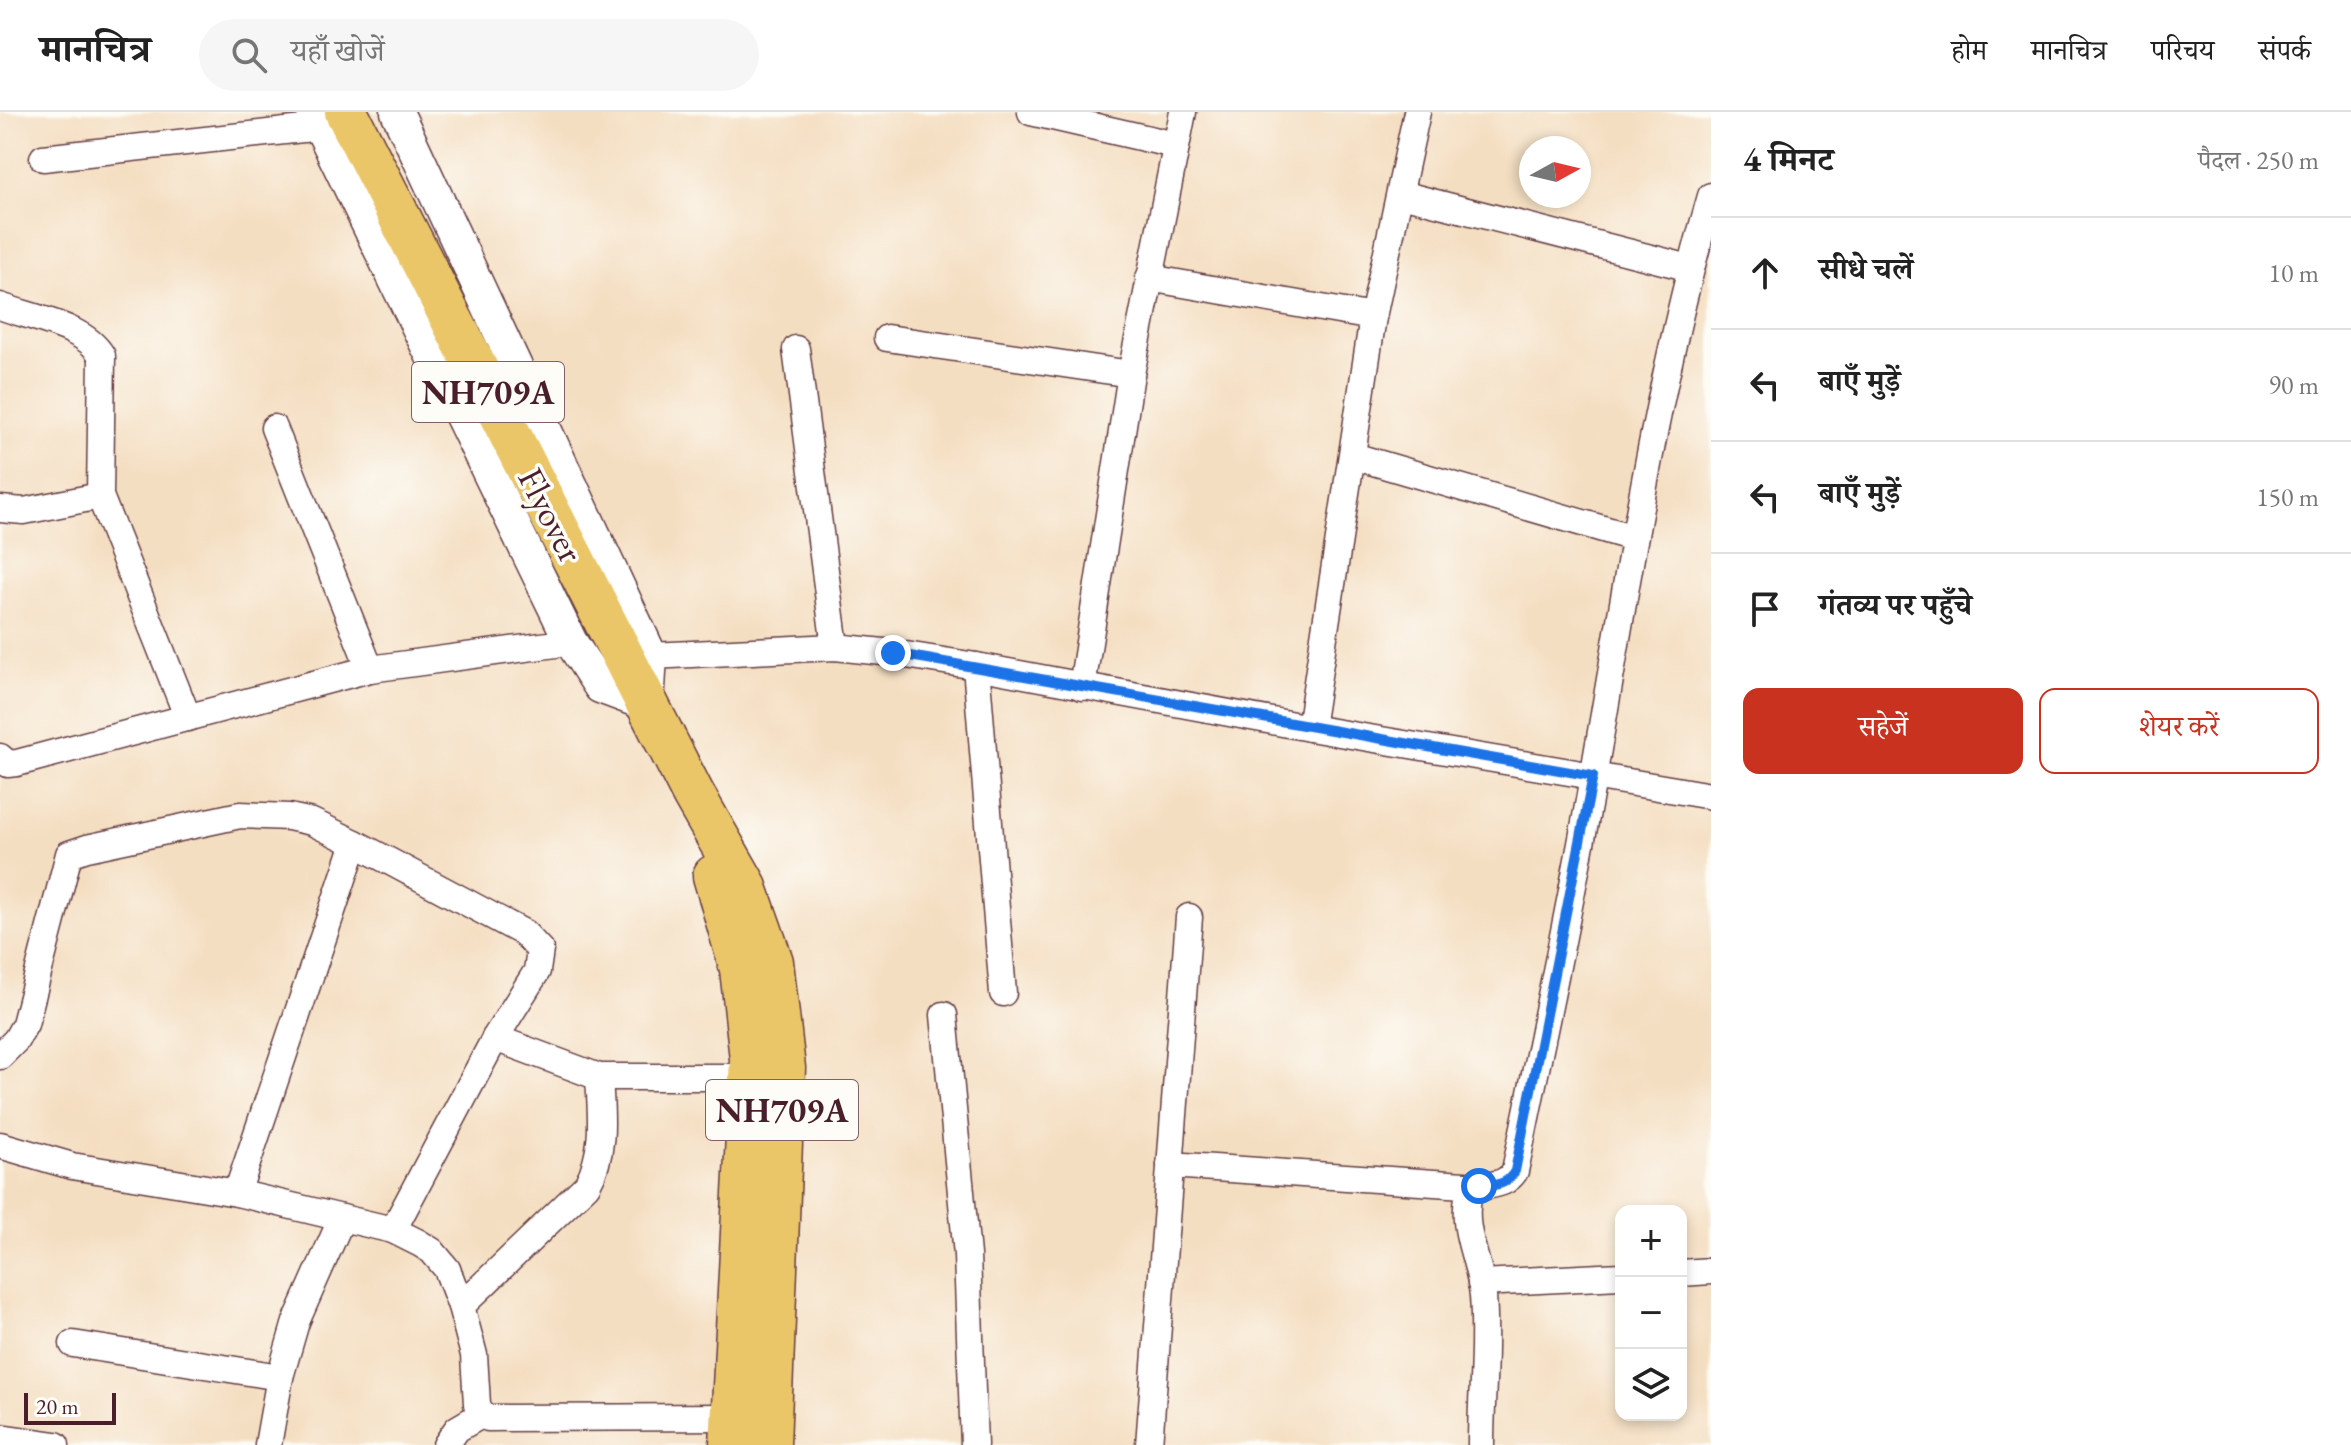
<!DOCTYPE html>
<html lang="hi">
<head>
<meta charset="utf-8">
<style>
  :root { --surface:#fff; --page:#f6f6f6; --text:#222; --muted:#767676; --line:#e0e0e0; --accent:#c8321e }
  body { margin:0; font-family:"EB Garamond","Noto Serif Devanagari",serif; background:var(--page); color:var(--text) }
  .controls { position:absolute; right:24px; bottom:24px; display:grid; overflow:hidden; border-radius:16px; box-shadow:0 4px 12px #0003 }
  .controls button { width:72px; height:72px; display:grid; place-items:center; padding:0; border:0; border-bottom:2px solid var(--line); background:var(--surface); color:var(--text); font:40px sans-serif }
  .compass { position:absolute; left:1519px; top:24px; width:72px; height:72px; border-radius:50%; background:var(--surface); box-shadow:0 4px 12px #0003; rotate:82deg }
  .scale { position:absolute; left:24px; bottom:20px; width:92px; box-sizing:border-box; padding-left:8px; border:4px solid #4a1f2b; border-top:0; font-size:22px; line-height:28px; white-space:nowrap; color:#4a1f2b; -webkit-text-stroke:6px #fdfcf7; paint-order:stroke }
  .stop { position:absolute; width:24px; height:24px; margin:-18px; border:6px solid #1a73e8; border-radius:50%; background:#fff }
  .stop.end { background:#1a73e8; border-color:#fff; box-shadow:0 2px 8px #0008 }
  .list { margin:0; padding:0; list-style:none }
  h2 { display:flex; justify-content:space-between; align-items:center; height:104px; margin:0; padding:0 32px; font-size:34px }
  h2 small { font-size:26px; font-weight:400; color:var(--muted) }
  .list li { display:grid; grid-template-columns:52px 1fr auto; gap:24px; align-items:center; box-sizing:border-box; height:112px; padding:0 32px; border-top:2px solid var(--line) }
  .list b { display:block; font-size:30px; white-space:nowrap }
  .list em { font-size:26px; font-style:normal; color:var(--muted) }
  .actions { display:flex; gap:16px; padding:24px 32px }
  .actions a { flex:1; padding:18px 0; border:2px solid var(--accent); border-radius:16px; text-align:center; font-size:28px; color:var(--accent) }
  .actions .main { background:var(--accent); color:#fff }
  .icon { flex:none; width:44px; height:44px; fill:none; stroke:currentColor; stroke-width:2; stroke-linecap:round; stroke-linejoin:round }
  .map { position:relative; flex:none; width:1711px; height:1333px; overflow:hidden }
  header { display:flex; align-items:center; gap:48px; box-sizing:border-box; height:112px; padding:0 40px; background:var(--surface); border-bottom:2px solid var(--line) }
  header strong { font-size:38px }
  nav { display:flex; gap:44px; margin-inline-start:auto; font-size:28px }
  .search { width:560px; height:72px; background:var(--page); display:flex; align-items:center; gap:20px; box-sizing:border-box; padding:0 28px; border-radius:44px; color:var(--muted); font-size:30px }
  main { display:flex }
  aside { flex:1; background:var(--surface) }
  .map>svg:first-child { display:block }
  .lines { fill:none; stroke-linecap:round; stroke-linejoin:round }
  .minor-casing { stroke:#643c42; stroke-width:29 }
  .tertiary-casing { stroke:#643c42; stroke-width:35 }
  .trunk-casing { stroke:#643c42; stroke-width:45 }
  .minor { stroke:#fff; stroke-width:26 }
  .tertiary { stroke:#fff; stroke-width:32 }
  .trunk { stroke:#ebc669; stroke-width:42 }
  .route { stroke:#1a73e8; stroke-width:10 }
  .labels { text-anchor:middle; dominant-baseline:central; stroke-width:7; stroke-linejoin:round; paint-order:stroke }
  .shield { fill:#fdfcf7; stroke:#806168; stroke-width:2 }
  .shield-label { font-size:34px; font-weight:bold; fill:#4a1f2b }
  .street-label { font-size:36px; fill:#4a1f2b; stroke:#fdfcf7 }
</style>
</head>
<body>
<header>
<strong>मानचित्र</strong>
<div class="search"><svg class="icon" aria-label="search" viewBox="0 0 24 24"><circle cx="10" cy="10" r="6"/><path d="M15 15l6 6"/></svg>यहाँ खोजें</div>
<nav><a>होम</a><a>मानचित्र</a><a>परिचय</a><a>संपर्क</a></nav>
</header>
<main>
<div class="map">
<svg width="1711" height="1333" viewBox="0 0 1711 1333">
  <rect width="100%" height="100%" fill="#fdfcf7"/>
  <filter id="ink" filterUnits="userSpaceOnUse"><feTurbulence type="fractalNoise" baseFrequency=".0125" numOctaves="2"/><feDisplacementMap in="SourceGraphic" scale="16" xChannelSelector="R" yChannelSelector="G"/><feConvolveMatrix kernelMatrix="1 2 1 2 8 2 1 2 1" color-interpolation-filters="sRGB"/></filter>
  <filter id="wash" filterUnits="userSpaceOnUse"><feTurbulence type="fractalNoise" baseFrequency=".006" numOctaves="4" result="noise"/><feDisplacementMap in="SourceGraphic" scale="32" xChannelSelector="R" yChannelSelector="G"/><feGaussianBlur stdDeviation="1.8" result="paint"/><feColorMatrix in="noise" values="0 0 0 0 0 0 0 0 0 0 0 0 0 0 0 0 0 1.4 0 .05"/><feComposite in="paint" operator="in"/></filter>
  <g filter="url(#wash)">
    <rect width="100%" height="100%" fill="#f4dec1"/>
  </g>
  <g filter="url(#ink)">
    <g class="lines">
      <defs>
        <g id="minor">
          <path d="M1031,0L1175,33"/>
          <path d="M43,46L321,15"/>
          <path d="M1401,82L1690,156"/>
          <path d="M1149,166L1373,205"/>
          <path d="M0,194C32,206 85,214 102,244L100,384L188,606"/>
          <path d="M887,226L1131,262"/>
          <path d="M796,237L835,535"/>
          <path d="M274,316L370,557"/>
          <path d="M1353,344L1634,426"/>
          <path d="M0,397L24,399L100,384"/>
          <path d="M651,544L835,535L893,541L976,554L1310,616L1711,684"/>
          <path d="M976,554L1003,881"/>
          <path d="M1082,575L1131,262L1183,0"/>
          <path d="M1310,616L1373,205L1417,0"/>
          <path d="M0,645L8,652L17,651L370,557L571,530"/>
          <path d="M944,903L967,1143L974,1333"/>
          <path d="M495,926L599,965H750"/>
          <path d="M0,944L16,928L25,912L69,742L87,736L240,703L289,705L312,710L355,731L524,821L540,838L537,859L495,926L393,1118"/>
          <path d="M0,1033L72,1054L237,1081L342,1106L393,1118L419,1131L432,1139L447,1157L461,1194L474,1243L477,1292L481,1303L488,1306L732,1305"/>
          <path d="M1170,1053L1479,1074"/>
          <path d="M237,1081L355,731"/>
          <path d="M1681,1161L1711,1159"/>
          <path d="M1481,1171L1621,1164"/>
          <path d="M461,1194L587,1073C606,1039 601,1002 599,965"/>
          <path d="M73,1232L280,1265"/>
          <path d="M0,1325L56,1333"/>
          <path d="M268,1333L280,1265L296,1210L342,1106"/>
          <path d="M446,1333L457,1317L481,1303"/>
          <path d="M1149,1333L1189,805"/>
          <path d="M1481,1333C1481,1284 1487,1232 1483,1184C1480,1145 1460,1121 1469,1080C1485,1070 1504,1077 1515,1059C1542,926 1571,794 1594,660C1628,467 1656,272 1711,84"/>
        </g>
        <path id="tertiary" d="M313,0L571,530L600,575L648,593L651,544L397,0"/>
        <g id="trunk">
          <path d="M346,0L693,682L745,773L772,850L784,956L769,1333"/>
          <path d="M714,764L741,857L751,947L731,1333"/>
        </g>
      </defs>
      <use href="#minor" class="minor-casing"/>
      <use href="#tertiary" class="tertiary-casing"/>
      <use href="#trunk" class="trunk-casing"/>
      <use href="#minor" class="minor"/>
      <use href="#tertiary" class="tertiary"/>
      <use href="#trunk" class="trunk"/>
    </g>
  </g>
  <g class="lines" filter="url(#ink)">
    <path class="route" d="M893,541L1593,664L1515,1059C1506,1074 1495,1073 1479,1074"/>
  </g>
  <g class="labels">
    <g class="shield">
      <rect x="412" y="250" width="152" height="60" rx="6"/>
      <rect x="706" y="968" width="152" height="60" rx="6"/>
    </g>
    <g class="shield-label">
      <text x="488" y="280">NH709A</text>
      <text x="782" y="998">NH709A</text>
    </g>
    <g class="street-label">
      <text transform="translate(551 403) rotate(63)">Flyover</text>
    </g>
  </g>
</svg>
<div class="controls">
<button>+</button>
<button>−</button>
<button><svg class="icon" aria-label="layers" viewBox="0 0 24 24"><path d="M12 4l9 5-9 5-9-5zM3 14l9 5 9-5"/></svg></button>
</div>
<svg class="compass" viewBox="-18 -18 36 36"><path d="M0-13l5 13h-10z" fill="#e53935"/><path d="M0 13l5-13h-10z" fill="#767676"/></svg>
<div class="scale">20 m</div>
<div class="stop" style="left:1479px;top:1074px"></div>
<div class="stop end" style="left:893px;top:541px"></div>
</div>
<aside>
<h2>4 मिनट<small>पैदल · 250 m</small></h2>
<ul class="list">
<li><svg class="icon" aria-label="ahead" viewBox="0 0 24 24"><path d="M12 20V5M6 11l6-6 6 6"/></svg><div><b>सीधे चलें</b></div><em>10 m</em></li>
<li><svg class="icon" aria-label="left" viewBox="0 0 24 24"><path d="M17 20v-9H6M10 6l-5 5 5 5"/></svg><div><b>बाएँ मुड़ें</b></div><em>90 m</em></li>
<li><svg class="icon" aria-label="left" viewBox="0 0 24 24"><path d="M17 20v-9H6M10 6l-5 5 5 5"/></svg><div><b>बाएँ मुड़ें</b></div><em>150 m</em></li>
<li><svg class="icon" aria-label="arrive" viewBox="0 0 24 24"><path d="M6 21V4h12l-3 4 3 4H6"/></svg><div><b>गंतव्य पर पहुँचे</b></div></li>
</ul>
<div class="actions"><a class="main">सहेजें</a><a>शेयर करें</a></div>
</aside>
</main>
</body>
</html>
